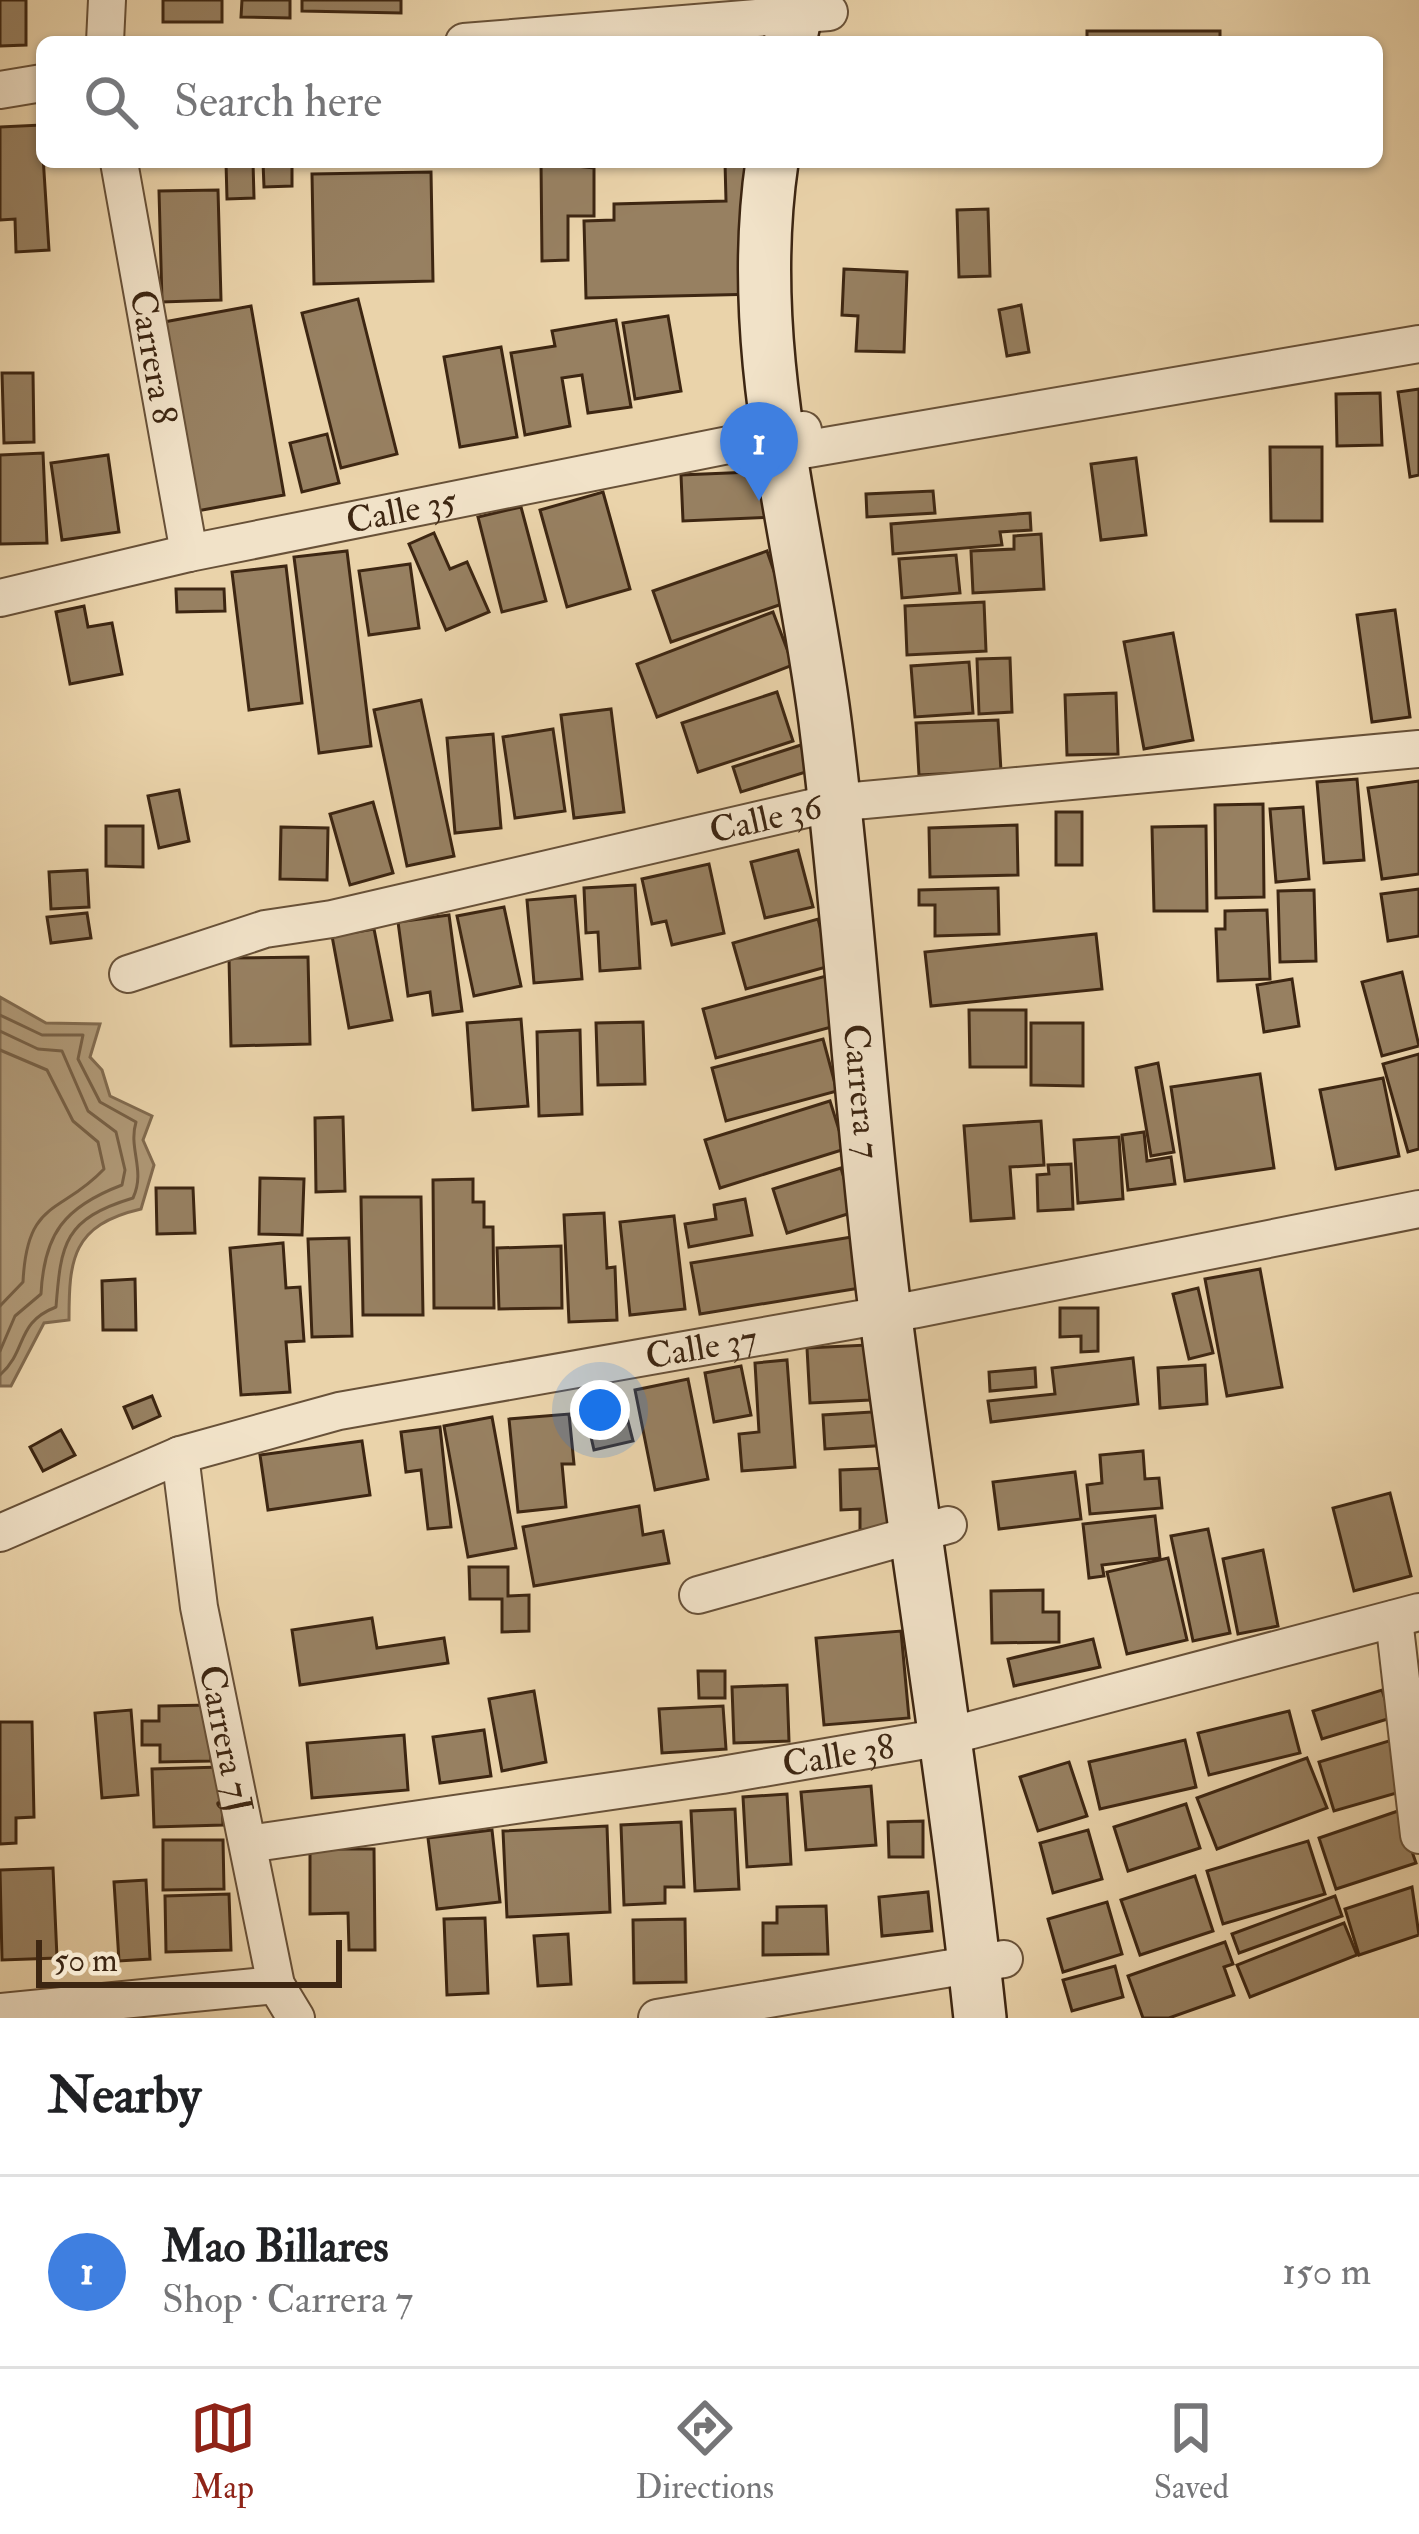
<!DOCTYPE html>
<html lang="en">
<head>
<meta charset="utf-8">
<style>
  :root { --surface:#fff; --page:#f6f6f6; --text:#202124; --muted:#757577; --line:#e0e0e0; --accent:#8f2418 }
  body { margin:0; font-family:"IM FELL Double Pica",serif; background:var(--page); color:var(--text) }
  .scale { position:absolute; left:36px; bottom:30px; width:306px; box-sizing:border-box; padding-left:12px; border:6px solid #3d2612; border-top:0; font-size:33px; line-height:42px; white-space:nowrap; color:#3d2612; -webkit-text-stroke:9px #f1e2c8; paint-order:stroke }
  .you { position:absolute; left:600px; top:1410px; width:42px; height:42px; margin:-30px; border:9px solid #fff; border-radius:50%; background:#1a73e8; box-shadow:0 0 0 18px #1a73e833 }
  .badge { display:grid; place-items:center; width:78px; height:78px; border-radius:50%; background:var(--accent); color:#fff; font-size:39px; font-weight:700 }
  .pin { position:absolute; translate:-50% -99px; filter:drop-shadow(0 3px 6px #0008) }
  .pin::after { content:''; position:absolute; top:63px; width:42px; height:36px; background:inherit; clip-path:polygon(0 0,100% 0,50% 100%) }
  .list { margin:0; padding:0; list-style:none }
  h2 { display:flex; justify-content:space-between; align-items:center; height:156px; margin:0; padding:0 48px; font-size:51px }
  h2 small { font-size:39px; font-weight:400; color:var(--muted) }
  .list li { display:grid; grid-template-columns:78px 1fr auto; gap:36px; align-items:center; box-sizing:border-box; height:192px; padding:0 48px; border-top:3px solid var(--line) }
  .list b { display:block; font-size:45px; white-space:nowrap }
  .list p { margin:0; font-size:39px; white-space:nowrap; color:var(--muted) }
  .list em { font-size:39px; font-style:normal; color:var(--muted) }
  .icon { flex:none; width:66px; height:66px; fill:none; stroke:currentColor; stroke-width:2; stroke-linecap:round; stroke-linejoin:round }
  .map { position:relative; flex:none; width:1419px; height:2018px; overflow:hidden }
  .search { position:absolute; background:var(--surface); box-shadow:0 3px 9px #0004; left:36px; right:36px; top:36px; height:132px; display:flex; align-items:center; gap:30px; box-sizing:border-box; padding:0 42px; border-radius:18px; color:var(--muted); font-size:45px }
  .sheet { height:348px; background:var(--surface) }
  nav { display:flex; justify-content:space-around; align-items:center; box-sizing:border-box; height:168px; border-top:3px solid var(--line); background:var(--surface); font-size:33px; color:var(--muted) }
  nav a { display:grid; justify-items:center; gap:6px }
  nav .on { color:var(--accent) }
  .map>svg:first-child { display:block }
  .water { fill:#af9876; stroke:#816a4e; stroke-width:3 }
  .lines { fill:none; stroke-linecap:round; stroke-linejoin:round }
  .shore { stroke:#765f44; stroke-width:3 }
  .building { fill:#978061; stroke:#3d2612; stroke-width:3 }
  .street-casing { stroke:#685138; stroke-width:40 }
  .secondary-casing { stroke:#3d2612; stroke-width:56 }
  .street { stroke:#f1e2c8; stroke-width:36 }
  .secondary { stroke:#f1e2c8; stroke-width:51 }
  .labels { text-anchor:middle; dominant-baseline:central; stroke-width:10; stroke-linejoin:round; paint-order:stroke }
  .street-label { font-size:36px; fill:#3d2612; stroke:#f1e2c8 }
</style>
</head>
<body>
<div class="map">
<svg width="1419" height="2018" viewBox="0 0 1419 2018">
  <rect width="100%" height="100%" fill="#ead3aa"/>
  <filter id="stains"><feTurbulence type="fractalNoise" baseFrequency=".00167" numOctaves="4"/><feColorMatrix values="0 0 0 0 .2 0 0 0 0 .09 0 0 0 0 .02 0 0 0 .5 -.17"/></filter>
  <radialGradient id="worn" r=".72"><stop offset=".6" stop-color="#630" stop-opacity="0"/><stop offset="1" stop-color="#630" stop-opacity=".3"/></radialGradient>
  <path class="water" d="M0,997L46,1023L100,1024L90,1057L102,1070L110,1096L152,1116L143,1140L154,1165L141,1209C72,1225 69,1259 69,1320L44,1323L11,1386H0Z"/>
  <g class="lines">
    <g class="shore">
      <path d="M0,1015L42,1035H83L78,1059L100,1102L136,1122C128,1149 146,1170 133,1198C64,1219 61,1243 56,1307C15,1323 28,1350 0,1375"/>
      <path d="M0,1031L38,1049L62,1051L88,1111L116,1132L125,1170L122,1185C64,1207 44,1234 41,1294L15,1316L0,1351"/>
      <path d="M0,1050L47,1070L73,1121L98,1142L104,1169C61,1215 27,1198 23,1282L0,1306"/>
    </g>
  </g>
  <g class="building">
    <path d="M0,0H26V45L0,46Z"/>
    <rect x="163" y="0" width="59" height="22"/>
    <path d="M242,0H290V18L241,17Z"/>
    <path d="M302,0H401V13L302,11Z"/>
    <rect x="1087" y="31" width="133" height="11"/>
    <path d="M41,125L49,250L16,252L15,219L0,220V127Z"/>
    <path d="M226,162H253L254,198L227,199Z"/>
    <path d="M263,162H292V186L264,187Z"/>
    <path d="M541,162L594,168V216H568V260L542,261Z"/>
    <path d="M725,162H756L759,294L586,298L584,221L614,220V204L726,201Z"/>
    <path d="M431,172L433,281L314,284L312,174Z"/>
    <path d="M218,190L221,300L162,302L159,191Z"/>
    <path d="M988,209L990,276L959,277L957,210Z"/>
    <path d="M844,269L907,272L904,352L856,351L858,316L842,315Z"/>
    <path d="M358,299L397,454L341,468L302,313Z"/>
    <path d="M1021,305L1029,352L1007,356L999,310Z"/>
    <path d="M251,306L284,495L197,511L164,322Z"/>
    <path d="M668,316L681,391L635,399L623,323Z"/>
    <path d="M616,320L631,407L588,413L582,375L562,378L570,426L525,435L511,353L555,346L552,331Z"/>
    <path d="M501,347L517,437L460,447L444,357Z"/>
    <path d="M2,373H33L34,442L4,443Z"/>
    <path d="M1419,389V475L1410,477L1398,392Z"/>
    <path d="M1380,393L1382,445L1337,446L1336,394Z"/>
    <path d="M327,434L339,483L302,492L290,443Z"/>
    <path d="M1270,447H1322V521H1271Z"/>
    <path d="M43,453L47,543L0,544V455Z"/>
    <path d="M108,455L119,532L62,540L51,463Z"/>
    <path d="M1136,458L1146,535L1101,540L1091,464Z"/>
    <path d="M774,471L776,517L683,521L681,475Z"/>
    <path d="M933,491L935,513L867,517L866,494Z"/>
    <path d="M603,492L630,589L567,607L540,510Z"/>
    <path d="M521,507L546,601L502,612L478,517Z"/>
    <path d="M1030,513L1031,530L1000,532L1002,545L893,554L891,524Z"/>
    <path d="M434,533L450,569L467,562L489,612L446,630L409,544Z"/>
    <path d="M1041,534L1044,589L973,593L971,551L1014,549V536Z"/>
    <path d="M347,551L371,746L319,753L294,557Z"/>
    <path d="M767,551L785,603L671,642L653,591Z"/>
    <path d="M956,555L960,593L902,598L899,559Z"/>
    <path d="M410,564L419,628L369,635L359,571Z"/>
    <path d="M286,566L302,703L249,710L232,572Z"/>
    <path d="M176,589H224L225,611L177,612Z"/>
    <path d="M984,602L986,651L907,655L905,606Z"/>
    <path d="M84,606L88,627L112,623L122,674L70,684L56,612Z"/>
    <path d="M1395,610L1410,717L1372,722L1357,615Z"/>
    <path d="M773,612L793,665L657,717L637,664Z"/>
    <path d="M1173,633L1193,740L1144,749L1124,642Z"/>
    <path d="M1010,658L1012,712L979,714L977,659Z"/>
    <path d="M969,662L973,713L915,717L911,666Z"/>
    <path d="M777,692L793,741L698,772L682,723Z"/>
    <path d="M1116,693L1118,754L1067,755L1065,695Z"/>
    <path d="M421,700L454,856L407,866L374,710Z"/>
    <path d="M611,709L624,812L574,818L561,715Z"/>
    <path d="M998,720L1001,771L919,775L916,723Z"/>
    <path d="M553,729L565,811L515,818L503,737Z"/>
    <path d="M493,734L501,828L455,833L447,738Z"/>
    <path d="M801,745L809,771L741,792L733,767Z"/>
    <path d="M1357,779L1364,860L1324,863L1317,782Z"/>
    <path d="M1419,781V874L1382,879L1368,788Z"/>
    <path d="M179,790L189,841L159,848L148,796Z"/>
    <path d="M373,802L393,873L350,885L330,814Z"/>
    <path d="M1263,804L1264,897L1216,898L1215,805Z"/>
    <path d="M1303,807L1309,879L1276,882L1270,809Z"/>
    <rect x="1056" y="812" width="26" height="53"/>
    <path d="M1017,825L1018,875L930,877L929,828Z"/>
    <path d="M106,826H143V867L106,866Z"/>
    <path d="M1206,826L1207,911H1154L1152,827Z"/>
    <path d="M281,827L328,828L327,880L280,879Z"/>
    <path d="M798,850L813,907L765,918L751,862Z"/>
    <path d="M709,864L724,933L672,945L666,921L652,924L642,879Z"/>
    <path d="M87,870L89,907L51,909L49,872Z"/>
    <path d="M635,885L640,968L600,971L598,932L586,933L584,888Z"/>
    <path d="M998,888L999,934L935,936V905H919V890Z"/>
    <path d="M1419,889V936L1388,941L1381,894Z"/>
    <path d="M1314,890L1316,961L1280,962L1278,891Z"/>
    <path d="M575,896L582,979L534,983L527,900Z"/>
    <path d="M504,907L521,986L474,996L457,916Z"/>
    <path d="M1267,910L1270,979L1218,981L1216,929H1225V911Z"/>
    <path d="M87,913L91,938L51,943L47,917Z"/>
    <path d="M449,915L462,1011L433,1015L430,992L408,996L398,922Z"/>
    <path d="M818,919L830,966L746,989L733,943Z"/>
    <path d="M374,929L392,1020L349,1028L332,936Z"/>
    <path d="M1096,934L1102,989L931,1006L925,952Z"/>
    <path d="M308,957L310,1044L231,1046L229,958Z"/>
    <path d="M1402,972L1419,1046L1382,1056L1362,982Z"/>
    <path d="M826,976L839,1025L716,1058L703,1009Z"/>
    <path d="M1292,979L1299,1026L1264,1032L1257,985Z"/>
    <path d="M969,1010H1026V1067H970Z"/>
    <path d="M521,1019L528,1106L473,1110L467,1023Z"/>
    <path d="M643,1022L645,1084L598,1085L596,1023Z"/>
    <path d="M1031,1023H1083V1086L1031,1085Z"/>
    <path d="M580,1030L582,1114L539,1116L537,1032Z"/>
    <path d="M823,1039L837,1091L726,1121L712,1068Z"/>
    <path d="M1419,1054V1149L1408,1152L1383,1064Z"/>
    <path d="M1158,1063L1174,1152L1151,1156L1136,1068Z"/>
    <path d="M1260,1074L1274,1168L1185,1181L1171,1087Z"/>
    <path d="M1383,1078L1399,1156L1336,1169L1320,1090Z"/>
    <path d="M830,1101L845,1149L720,1188L705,1140Z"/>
    <path d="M343,1117L345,1191L316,1192L315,1118Z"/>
    <path d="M1041,1121L1044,1165L1010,1167L1014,1218L971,1221L964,1126Z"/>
    <path d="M1144,1132L1147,1161L1171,1157L1175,1184L1128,1190L1122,1135Z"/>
    <path d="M1119,1137L1123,1199L1078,1203L1074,1140Z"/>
    <path d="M1071,1164L1073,1209L1038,1211L1037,1175L1049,1174L1048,1165Z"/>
    <path d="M841,1168L854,1212L787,1233L773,1189Z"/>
    <path d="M260,1178L304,1179L302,1235L259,1234Z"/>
    <path d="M473,1179V1202H484V1227H493L494,1308H434L433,1180Z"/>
    <path d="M156,1188H193L195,1233L157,1234Z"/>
    <path d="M361,1197H421L423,1315H363Z"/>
    <path d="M745,1199L752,1235L689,1247L685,1224L716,1219L714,1205Z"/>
    <path d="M604,1213L607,1268L615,1267L617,1320L569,1322L564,1215Z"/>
    <path d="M674,1216L685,1309L630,1315L620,1222Z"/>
    <path d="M858,1236L866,1287L700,1314L691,1263Z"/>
    <path d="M349,1238L352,1336L312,1337L308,1239Z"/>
    <path d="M283,1243L286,1288L300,1287L304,1341L286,1342L290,1392L241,1395L230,1248Z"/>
    <path d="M561,1246L562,1308L499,1309L497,1248Z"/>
    <path d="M1260,1269L1282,1387L1227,1396L1205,1279Z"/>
    <path d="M135,1279L136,1330H103L102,1281Z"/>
    <path d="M1198,1288L1213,1353L1189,1359L1173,1294Z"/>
    <path d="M1060,1308H1098V1351L1081,1352V1336L1060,1337Z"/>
    <path d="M867,1345L870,1400L810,1403L807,1348Z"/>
    <path d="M1133,1358L1138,1404L991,1422L988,1401L1055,1394L1052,1368Z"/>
    <path d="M787,1360L795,1467L742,1471L739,1434L759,1432L755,1363Z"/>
    <path d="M1205,1365L1207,1404L1160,1408L1158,1368Z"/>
    <path d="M741,1366L751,1415L714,1422L705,1373Z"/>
    <path d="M1035,1368L1036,1387L990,1391L989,1372Z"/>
    <path d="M688,1379L708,1479L655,1490L635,1390Z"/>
    <path d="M621,1394L633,1441L594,1450L583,1402Z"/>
    <path d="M152,1396L160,1416L133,1428L124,1407Z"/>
    <path d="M888,1411L890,1445L825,1449L823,1415Z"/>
    <path d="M569,1414L574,1464H562L566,1507L518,1512L509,1419Z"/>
    <path d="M492,1417L516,1548L468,1557L444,1426Z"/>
    <path d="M440,1427L451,1527L428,1529L421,1470L406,1472L401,1432Z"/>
    <path d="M61,1430L75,1455L43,1471L30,1447Z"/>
    <path d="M362,1441L370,1495L268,1510L260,1455Z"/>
    <path d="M1143,1451L1145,1479L1159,1478L1162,1508L1090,1514L1087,1485L1102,1483L1100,1455Z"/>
    <path d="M889,1468L891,1529L860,1530V1509L841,1510L840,1470Z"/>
    <path d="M1075,1472L1081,1519L999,1529L993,1482Z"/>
    <path d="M1390,1493L1411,1576L1354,1591L1333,1508Z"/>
    <path d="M639,1506L643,1535L663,1531L669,1563L534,1586L523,1527Z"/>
    <path d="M1155,1516L1160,1558L1102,1565L1104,1576L1089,1578L1083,1524Z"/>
    <path d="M1208,1529L1230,1633L1193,1641L1171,1536Z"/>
    <path d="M1263,1550L1278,1626L1238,1634L1223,1559Z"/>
    <path d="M1168,1558L1187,1640L1127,1654L1107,1572Z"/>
    <path d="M469,1567H508V1596L529,1595V1631L502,1632V1599H470Z"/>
    <path d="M1043,1590V1612H1059V1642L992,1643L991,1591Z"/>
    <path d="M372,1618L377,1648L444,1638L448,1663L300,1685L292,1630Z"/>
    <path d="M901,1631L909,1718L824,1725L816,1638Z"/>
    <path d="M1093,1639L1100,1667L1014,1686L1008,1659Z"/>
    <path d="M698,1671H725V1698H699Z"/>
    <path d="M787,1685L789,1741L734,1743L732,1687Z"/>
    <path d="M1382,1690L1391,1718L1322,1739L1313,1711Z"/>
    <path d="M534,1691L546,1762L502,1771L489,1699Z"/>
    <path d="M210,1705L211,1761L160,1762V1745H142V1721H159V1706Z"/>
    <path d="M723,1706L726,1749L662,1753L659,1709Z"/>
    <path d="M131,1710L138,1795L102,1798L95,1713Z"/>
    <path d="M1289,1711L1300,1753L1209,1775L1198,1733Z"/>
    <path d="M0,1722H32L34,1817L16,1818V1843L0,1844Z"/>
    <path d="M484,1730L491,1776L440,1783L433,1737Z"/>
    <path d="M404,1735L408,1790L312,1798L307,1743Z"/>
    <path d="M1185,1740L1196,1787L1100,1809L1089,1762Z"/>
    <path d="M1392,1740L1407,1790L1334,1811L1319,1762Z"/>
    <path d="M1307,1758L1327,1808L1217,1849L1197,1798Z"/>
    <path d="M1069,1762L1087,1816L1038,1831L1020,1777Z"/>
    <path d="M221,1767L223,1825L154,1827L152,1769Z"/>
    <path d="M871,1786L876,1845L806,1850L801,1792Z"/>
    <path d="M787,1794L791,1864L747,1867L743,1797Z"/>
    <path d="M1186,1804L1200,1848L1128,1871L1114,1827Z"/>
    <path d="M735,1809L739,1889L695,1891L691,1811Z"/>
    <path d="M1398,1811L1416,1863L1336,1889L1319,1838Z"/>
    <path d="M923,1821V1857H889L888,1822Z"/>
    <path d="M681,1822L684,1887H665V1903L624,1905L621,1825Z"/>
    <path d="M607,1826L610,1912L507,1917L503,1831Z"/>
    <path d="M492,1830L500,1902L437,1909L428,1838Z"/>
    <path d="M1088,1830L1102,1879L1053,1893L1040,1843Z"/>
    <path d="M163,1840H223L224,1889L163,1890Z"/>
    <path d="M1308,1841L1325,1894L1223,1924L1207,1871Z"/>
    <path d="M310,1849H374L375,1950H349L348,1913L310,1914Z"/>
    <path d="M53,1868L57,1958L2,1960L0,1870Z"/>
    <path d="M1195,1876L1213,1931L1140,1955L1121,1900Z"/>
    <path d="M146,1880L150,1959L119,1961L114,1882Z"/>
    <path d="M1412,1887L1419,1935L1359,1955L1345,1909Z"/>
    <path d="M928,1892L932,1931L882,1936L879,1897Z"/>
    <path d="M229,1894L231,1950L166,1952L165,1896Z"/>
    <path d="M1335,1896L1342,1916L1239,1953L1232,1934Z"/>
    <path d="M1107,1902L1122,1954L1063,1972L1048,1919Z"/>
    <path d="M826,1906L828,1954L763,1955V1923H777V1907Z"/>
    <path d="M485,1918L488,1993L447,1995L444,1919Z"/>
    <path d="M685,1919L686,1982L634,1983L633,1920Z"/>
    <path d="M1344,1923L1357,1955L1250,1997L1237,1965Z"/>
    <path d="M568,1934L571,1984L538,1986L534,1936Z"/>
    <path d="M1225,1942L1233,1964L1224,1967L1234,1995L1169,2018H1143L1128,1976Z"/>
    <path d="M1115,1966L1123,1997L1072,2011L1063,1980Z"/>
  </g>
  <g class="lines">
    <defs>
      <g id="street">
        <path d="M105,42L107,0"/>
        <path d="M464,42L829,12"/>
        <path d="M0,90L42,83"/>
        <path id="s1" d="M119,162L189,553"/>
        <path d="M779,454L1419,344"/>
        <path id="s2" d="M0,598L189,553L803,430"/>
        <path id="s3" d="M128,974L265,929L332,919L832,803L1419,749"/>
        <path id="s4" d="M180,1455L199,1607L276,1985L296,2018"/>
        <path id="s5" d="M0,1533L180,1455L339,1411L917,1309L1419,1209"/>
        <path d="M698,1595L948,1525"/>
        <path d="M1394,1619L1419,1835"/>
        <path id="s6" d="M248,1844L722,1775L949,1736L1419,1612"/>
        <path d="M0,2012L276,1985"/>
        <path d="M657,2018L1004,1959"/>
      </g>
      <g id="secondary">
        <path d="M790,42L799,0"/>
        <path id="s7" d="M772,162C744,352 801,534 825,721C850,916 860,1114 885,1310C915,1546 955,1781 980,2018"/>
      </g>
    </defs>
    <use href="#street" class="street-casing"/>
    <use href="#secondary" class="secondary-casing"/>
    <use href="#street" class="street"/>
    <use href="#secondary" class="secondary"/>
  </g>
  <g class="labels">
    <g class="street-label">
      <text stroke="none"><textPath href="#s1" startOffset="198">Carrera 8</textPath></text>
      <text stroke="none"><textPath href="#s2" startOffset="411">Calle 35</textPath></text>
      <text stroke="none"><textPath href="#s3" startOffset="657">Calle 36</textPath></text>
      <text stroke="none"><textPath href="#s7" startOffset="936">Carrera 7</textPath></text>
      <text stroke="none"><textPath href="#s5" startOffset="729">Calle 37</textPath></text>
      <text stroke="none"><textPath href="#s4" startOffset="288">Carrera 7J</textPath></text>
      <text stroke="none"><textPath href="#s6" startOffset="597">Calle 38</textPath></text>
    </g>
  </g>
  <rect width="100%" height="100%" filter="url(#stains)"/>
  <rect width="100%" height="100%" fill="url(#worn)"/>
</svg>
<div class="scale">50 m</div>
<div class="you"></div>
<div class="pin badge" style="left:759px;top:501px;background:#3f7fe0">1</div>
<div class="search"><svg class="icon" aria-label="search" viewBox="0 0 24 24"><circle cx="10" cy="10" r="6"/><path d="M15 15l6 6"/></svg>Search here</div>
</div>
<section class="sheet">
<h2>Nearby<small></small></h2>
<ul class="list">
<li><span class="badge" style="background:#3f7fe0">1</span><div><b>Mao Billares</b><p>Shop · Carrera 7</p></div><em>150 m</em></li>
</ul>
</section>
<nav>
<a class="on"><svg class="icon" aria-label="map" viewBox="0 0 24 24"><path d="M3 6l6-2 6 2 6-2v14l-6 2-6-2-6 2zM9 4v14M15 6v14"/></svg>Map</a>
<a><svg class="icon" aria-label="directions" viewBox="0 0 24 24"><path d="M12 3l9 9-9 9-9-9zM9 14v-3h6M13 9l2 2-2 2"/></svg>Directions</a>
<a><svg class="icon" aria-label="saved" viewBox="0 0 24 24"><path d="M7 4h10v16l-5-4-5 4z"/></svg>Saved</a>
</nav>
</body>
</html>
